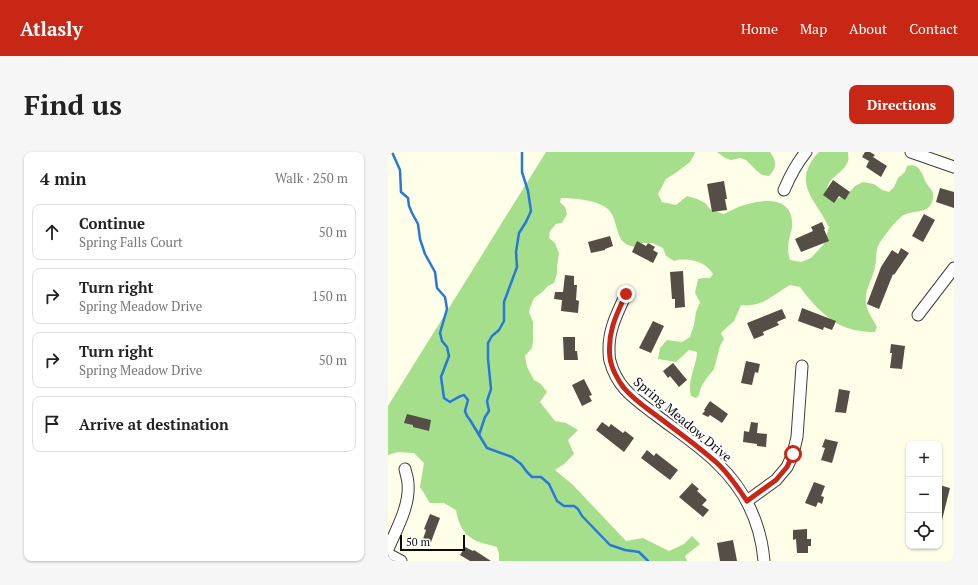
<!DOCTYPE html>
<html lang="en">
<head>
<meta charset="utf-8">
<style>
  :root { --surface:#fff; --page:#f6f6f6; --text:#222; --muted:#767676; --line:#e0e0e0; --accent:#c82715 }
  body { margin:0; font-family:"PT Serif",serif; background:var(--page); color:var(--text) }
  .controls { position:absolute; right:12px; bottom:12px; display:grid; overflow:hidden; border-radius:8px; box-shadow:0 1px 3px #0004 }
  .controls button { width:36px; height:36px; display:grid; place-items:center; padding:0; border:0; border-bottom:1px solid var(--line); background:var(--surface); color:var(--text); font:20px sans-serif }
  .scale { position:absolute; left:12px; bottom:10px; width:65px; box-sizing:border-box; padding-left:4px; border:2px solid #0b0b0b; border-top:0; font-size:11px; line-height:14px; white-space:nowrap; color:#0b0b0b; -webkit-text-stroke:3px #fff; paint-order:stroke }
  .stop { position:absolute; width:12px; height:12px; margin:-9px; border:3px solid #c82715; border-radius:50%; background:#fff }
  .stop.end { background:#c82715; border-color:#fff; box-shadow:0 1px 4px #0008 }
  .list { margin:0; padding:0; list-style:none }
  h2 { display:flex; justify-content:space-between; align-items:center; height:52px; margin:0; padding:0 16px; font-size:17px }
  h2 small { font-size:13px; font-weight:400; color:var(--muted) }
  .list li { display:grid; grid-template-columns:26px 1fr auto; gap:12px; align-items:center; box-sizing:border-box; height:56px; margin:0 8px 8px; padding:0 8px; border:1px solid var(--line); border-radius:8px }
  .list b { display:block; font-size:15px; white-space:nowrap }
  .list p { margin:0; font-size:13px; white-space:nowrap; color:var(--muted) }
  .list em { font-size:13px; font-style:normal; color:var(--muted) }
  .icon { flex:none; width:22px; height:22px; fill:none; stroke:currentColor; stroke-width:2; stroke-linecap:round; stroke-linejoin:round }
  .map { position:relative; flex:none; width:566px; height:409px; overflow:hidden; border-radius:8px }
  header { display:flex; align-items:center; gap:24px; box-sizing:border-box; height:56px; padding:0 20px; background:var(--accent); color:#fff }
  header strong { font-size:19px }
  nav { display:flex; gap:22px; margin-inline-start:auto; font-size:14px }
  .intro { display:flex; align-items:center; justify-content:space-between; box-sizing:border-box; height:96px; padding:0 24px }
  h1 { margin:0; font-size:28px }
  .button { padding:10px 18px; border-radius:8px; background:var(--accent); color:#fff; font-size:14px; font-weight:700 }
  main { display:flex; gap:24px; padding:0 24px }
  aside { flex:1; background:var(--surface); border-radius:8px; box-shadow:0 1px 3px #0004 }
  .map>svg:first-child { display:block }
  .forest { fill:#a5df8c }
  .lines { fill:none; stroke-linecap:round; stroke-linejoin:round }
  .stream { stroke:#2679db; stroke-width:2.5 }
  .building { fill:#544e46 }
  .minor-casing { stroke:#3e3e3e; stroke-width:13 }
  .minor { stroke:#fff; stroke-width:11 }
  .route { stroke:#c82715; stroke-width:5 }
  .labels { text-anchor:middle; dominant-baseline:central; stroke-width:4; stroke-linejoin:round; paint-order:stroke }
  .street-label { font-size:13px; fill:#0b0b0b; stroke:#fff }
</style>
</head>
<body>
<header>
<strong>Atlasly</strong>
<nav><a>Home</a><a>Map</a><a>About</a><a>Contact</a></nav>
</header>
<div class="intro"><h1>Find us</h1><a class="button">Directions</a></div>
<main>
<aside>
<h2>4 min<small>Walk · 250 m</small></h2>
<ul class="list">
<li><svg class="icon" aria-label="ahead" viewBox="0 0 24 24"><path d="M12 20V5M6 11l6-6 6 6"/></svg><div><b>Continue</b><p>Spring Falls Court</p></div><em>50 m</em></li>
<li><svg class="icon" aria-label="right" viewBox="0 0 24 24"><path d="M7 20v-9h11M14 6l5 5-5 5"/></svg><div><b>Turn right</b><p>Spring Meadow Drive</p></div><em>150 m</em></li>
<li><svg class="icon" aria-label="right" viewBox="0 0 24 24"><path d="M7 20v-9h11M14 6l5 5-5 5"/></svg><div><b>Turn right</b><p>Spring Meadow Drive</p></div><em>50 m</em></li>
<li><svg class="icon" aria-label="arrive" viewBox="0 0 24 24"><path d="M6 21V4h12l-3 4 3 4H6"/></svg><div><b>Arrive at destination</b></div></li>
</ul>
</aside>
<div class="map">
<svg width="566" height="409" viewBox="0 0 566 409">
  <rect width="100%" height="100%" fill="#fffee8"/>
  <g class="forest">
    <path d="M158,0H307L306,3L302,10L289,20L278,27L270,42L274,50L288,53L299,44L309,47L317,51L323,58L336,62C342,59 347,56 353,54C373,47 406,43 404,74C404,77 403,80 402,83C400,92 399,99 402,108L413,110L423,106L436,92L441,75C438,70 436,66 433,61C422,44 411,30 423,10C425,6 428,3 431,0H460C460,3 461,7 460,9C456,22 438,25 439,40C440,43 442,46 443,49L459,43L467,34L475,30L486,32L494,38L501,40L506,35L510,26L517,20L519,14C532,10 534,23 539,32C541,35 545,39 545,42C546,45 544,51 542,54C535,62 523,58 514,64C508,69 503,75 498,82C496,85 493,88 491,92C487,99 489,107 487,115C485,127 476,138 478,151C479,160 485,167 489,175L487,180C475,180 461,178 450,172C436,164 421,148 412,135L402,133C386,142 374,156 353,153L346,169L337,177L333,181L336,187L332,194L326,217L318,227L313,235L311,243L308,246L303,244C300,233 304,223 307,212C308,208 309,204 309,200L301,198L288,210L270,207L272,196L279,188L294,190L302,185L306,173L308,160L312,150L307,141L310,127L315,126H322L325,122C317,109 300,105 286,109L278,104L275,96L264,91H254L249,95C225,94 232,70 221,58C211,48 186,46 173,46L172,50L177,55L179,62L174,71L168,72L162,79L161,86L167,91L171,101L169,115V122L166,131L160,134L153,141L146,146L142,156L141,160L145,170V189L144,196L137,204L139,215L146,228L153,232L159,240L152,250L167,269L178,271L190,278L180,288L186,302L176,312L167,318L185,333L238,389L255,386L281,399L296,392L304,384L312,392L297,404L299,409H111V402L109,395C103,393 88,390 85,387C74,381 70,370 68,358L56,351H42L32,335L36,311L26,301L10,300L0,303V254Z"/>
    <path d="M329,0H382C389,9 389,16 381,24L374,23L368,18L358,8L352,6L343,8L337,6Z"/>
  </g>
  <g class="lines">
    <g class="stream">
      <path d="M4,0L12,18L13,40L20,46L21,54L24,61L30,72L32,87L37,102L47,120L49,136L57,145L59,157L52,181L54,189L59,195L61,204L53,225L56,246L62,250C67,247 71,244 76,243L80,248L77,259L79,264L82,268L99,296L124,305L133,312L139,320L144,325H153L161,332L169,349L176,354H186L190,357L194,364L222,393L237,398L251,400L260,409"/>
      <path d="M91,283L97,265L101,259L99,249L103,237L100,207V191L104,184L111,178L116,169V150L129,115L128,100L131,81L138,70L143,59L140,39L134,20V0"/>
    </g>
  </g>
  <g class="building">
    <path d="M477,0H482L487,3L485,5L499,14L493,25L478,15L481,9L474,5Z"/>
    <path d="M445,28L462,40L457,48L451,44L446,51L435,43Z"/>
    <path d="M336,29L339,47H337L339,58L324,60L319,32Z"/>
    <path d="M552,36L566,40V56L548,50Z"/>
    <path d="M536,62L547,68L535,90L524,84Z"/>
    <path d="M434,70L437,77H436L441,89L413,100L407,87L425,79L423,75Z"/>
    <path d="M222,84L225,94L217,97V98L203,101L200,90Z"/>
    <path d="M249,89L258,94L260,91L267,95L265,98L270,101L265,111L244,100Z"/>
    <path d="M513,96L521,101L506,123L505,122L491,157L479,152L493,115L504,98L510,102Z"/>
    <path d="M295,119L297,155L287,156V147H284L282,120Z"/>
    <path d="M177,123L186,124V133H189L188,148L191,149L190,161L173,159L174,148L166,147L167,140H175Z"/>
    <path d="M414,156L448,169L444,178L436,175L435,178L410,169Z"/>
    <path d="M394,157L398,166L389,170L391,173L375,180L376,183L366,187L359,171Z"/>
    <path d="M265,169L276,174L263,201L251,196Z"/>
    <path d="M175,185H187V199H189L190,208H176Z"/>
    <path d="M503,192L517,194L514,217L502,216L504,201H502Z"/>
    <path d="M358,209L372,212L370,221L367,220L364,233L353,231Z"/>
    <path d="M285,211L299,228L291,235L282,224L280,226L275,219Z"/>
    <path d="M196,227L204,243L201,244L204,249L194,254L184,233Z"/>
    <path d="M451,237L462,239L458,261L447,260Z"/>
    <path d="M322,249L340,262L334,271L322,263L320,265L314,262L317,259L316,258Z"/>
    <path d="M19,262L43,268L41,279L25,275V273L16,271Z"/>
    <path d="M214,270L221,275L223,272L235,281L237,279L246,286L236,300L208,278Z"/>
    <path d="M363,270L370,271L369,281L379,282L378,295L369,294V292L355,290L356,279L361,280Z"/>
    <path d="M437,287L450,290L444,311L433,308L437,296L434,295Z"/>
    <path d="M259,298L266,304L268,301L290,318L282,328L253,306Z"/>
    <path d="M426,330L437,334L433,344L436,345L434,352L430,350L428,355L417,351Z"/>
    <path d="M304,331L311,337L309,339L319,348L314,353L321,358L315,365L291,345Z"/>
    <path d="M551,333L562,336L554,368H551Z"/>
    <path d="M42,362L52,366L43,390L35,387L38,378L36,377Z"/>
    <path d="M419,377V387H423V394H420V401H409L408,387L405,388V378Z"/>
    <path d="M345,388L349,409H332L329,391Z"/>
    <path d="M77,395L85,399L86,398L103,409H82L72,403Z"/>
  </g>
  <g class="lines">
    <defs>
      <g id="minor">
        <path d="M523,0L566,15"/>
        <path d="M396,38C402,24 408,12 418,0"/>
        <path d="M238,142C230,160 221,176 221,196C221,200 221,205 222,209C229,236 247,247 268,263C289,279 312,294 330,312C357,338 373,372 376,409"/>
        <path d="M530,163L566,116"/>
        <path d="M359,349L388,328L399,315L405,302L409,285L414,214"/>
        <path d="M0,397C8,378 22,354 20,332C20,327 18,322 17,317"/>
        <path d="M0,402L13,409"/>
      </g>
    </defs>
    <use href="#minor" class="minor-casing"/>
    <use href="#minor" class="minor"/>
  </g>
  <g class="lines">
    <path class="route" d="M238,142C228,163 219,181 222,206C223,215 230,229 236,236C245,247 257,255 269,264C289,279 310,294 329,311C341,322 350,336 359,349L388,328L399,315L405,302"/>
  </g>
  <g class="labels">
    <g class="street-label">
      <text transform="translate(295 267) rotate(40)">Spring Meadow Drive</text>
    </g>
  </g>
</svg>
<div class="controls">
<button>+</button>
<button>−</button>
<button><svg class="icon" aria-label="locate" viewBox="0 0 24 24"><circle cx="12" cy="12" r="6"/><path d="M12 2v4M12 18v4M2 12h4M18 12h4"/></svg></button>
</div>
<div class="scale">50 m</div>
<div class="stop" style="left:405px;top:302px"></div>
<div class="stop end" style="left:238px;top:142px"></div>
</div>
</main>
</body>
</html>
